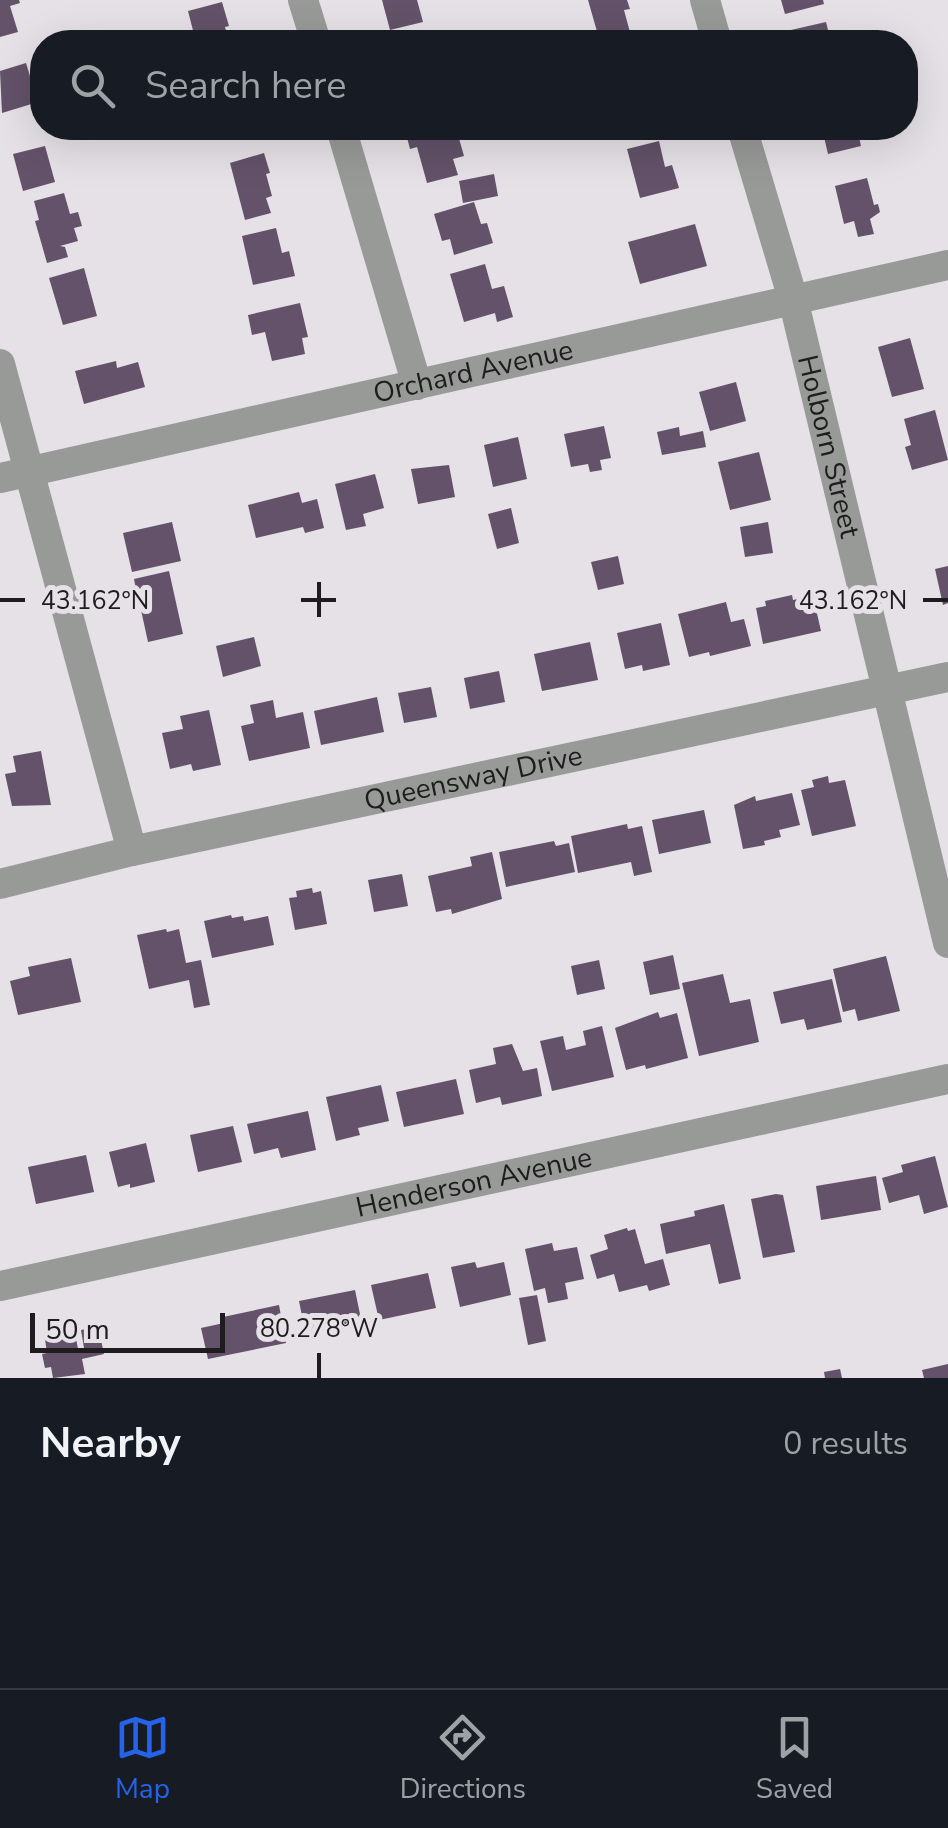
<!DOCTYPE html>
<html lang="en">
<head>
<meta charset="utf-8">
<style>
  :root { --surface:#171b24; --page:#20242c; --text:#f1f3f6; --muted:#9ea1a6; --line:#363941; --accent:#2563eb }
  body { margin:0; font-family:"Nunito Sans",sans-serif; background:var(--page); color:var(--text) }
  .scale { position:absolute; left:30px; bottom:25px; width:195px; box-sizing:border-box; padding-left:10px; border:5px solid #1e1c1e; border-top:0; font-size:28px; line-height:35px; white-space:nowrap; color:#1e1c1e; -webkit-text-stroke:8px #e5e1e6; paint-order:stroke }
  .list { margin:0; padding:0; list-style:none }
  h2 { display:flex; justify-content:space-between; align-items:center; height:130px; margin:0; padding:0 40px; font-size:42px }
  h2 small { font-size:32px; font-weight:400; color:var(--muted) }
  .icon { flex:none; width:55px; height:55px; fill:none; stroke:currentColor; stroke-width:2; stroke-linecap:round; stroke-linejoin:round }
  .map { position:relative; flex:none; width:948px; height:1378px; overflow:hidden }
  .search { position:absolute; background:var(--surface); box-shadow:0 10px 40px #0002; left:30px; right:30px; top:30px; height:110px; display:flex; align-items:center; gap:25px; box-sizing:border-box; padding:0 35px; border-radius:40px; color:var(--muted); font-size:38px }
  .sheet { height:310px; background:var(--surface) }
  nav { display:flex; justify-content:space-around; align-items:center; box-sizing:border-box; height:140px; border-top:2px solid var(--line); background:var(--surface); font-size:28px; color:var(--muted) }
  nav a { display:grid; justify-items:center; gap:5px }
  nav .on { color:var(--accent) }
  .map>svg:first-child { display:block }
  .building { fill:#635269 }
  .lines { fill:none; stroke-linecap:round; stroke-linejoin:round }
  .minor { stroke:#989a98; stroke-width:30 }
  .ticks { fill:none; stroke:#1e1c1e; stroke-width:4 }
  .labels { text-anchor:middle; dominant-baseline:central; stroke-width:10; stroke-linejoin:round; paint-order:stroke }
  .street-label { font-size:28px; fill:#1e1c1e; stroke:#e5e1e6 }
  .ticks-label { font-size:25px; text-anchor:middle; fill:#1e1c1e; stroke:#e5e1e6; stroke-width:10; stroke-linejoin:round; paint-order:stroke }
</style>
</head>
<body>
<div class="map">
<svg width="948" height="1378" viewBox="0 0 948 1378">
  <rect width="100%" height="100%" fill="#e5e1e6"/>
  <g class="building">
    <path d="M0,0H19L20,3L10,6L18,32L0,37Z"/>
    <path d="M382,0H417L423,22L390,30Z"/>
    <path d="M588,0H627L630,9L624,10L631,36L600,42Z"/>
    <path d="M781,0H823L824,4L785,14Z"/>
    <path d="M222,2L229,26L225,27L229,41L196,42L188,11Z"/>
    <path d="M826,22L831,42H794L791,30Z"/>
    <path d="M435,35L437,42H412Z"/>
    <path d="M26,63L38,102L2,113L0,71Z"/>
    <path d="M414,128H456L464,156L453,159L458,175L427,183L417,147L410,149L405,130Z"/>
    <path d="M815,128H857L861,146L828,154L824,137L818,139Z"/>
    <path d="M659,141L665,167L672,165L679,188L640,198L627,149Z"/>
    <path d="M45,146L55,182L23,191L13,154Z"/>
    <path d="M264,153L270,173L266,174L272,196L266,198L271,213L245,220L230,163Z"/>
    <path d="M494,174L498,196L463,203L459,181Z"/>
    <path d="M867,178L874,205L878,204L880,212L870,219L874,234L858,237L854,221L844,224L835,186Z"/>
    <path d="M64,193L70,214L78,212L82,226L74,228L78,241L60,246L65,247L68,257L47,263L35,221L39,220L34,201Z"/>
    <path d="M474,202L481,224L487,223L493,243L454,255L450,239L442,241L434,214Z"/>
    <path d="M695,224L707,266L640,284L628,242Z"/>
    <path d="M276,228L282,253L289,251L295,276L253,285L242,236Z"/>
    <path d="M485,264L492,289L504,286L513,317L497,322L495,313L464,322L450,274Z"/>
    <path d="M84,268L97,316L63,325L49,278Z"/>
    <path d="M300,303L308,337L302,338L305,354L272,361L265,332L252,335L248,315Z"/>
    <path d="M910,338L924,389L892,397L878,347Z"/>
    <path d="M116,361L117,368L138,362L145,387L84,404L75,371Z"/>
    <path d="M736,382L746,421L710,431L699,392Z"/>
    <path d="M935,410L948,460L912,470L905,447L911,445L904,419Z"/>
    <path d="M604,426L611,458L600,460L602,470L590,472L588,464L571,467L564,434Z"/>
    <path d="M679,427L680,436L703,431L706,447L662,455L657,432Z"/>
    <path d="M518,437L527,479L493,487L484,445Z"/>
    <path d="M759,452L771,500L730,510L718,462Z"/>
    <path d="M449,465L455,497L418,504L411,469Z"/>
    <path d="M375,474L384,508L363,514L366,526L346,530L335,484Z"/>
    <path d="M299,492L302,503L317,499L324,528L305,533L303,527L256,538L248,505Z"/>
    <path d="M511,508L519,543L497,549L488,514Z"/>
    <path d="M172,522L181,561L132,572L123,533Z"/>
    <path d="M768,522L773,553L745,557L740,527Z"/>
    <path d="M618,556L624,584L598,590L591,562Z"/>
    <path d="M948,566V603L943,605L935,569Z"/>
    <path d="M169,571L183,634L148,642L141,610L145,609L143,599L138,600L134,579Z"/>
    <path d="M792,595L793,600L813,596L821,631L763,644L756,608L766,606L765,601Z"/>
    <path d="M726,602L731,622L744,619L751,646L710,656L709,652L689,657L678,614Z"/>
    <path d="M661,623L670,665L643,671L642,665L625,669L617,633Z"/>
    <path d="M254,637L261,666L223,677L216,646Z"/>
    <path d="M590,642L598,680L542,691L534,654Z"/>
    <path d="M499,671L505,702L470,709L464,678Z"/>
    <path d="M431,687L437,717L404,723L398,693Z"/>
    <path d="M377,697L384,732L321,745L314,711Z"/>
    <path d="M273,700L276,718L303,712L310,748L249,761L241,726L254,723L250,705Z"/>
    <path d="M209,710L221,765L193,771L191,764L170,769L162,733L183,729L180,716Z"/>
    <path d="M41,751L51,805L12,806L5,774L16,772L13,756Z"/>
    <path d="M828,776L829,783L845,780L856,826L812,836L801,790L814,787L812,780Z"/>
    <path d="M792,793L800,825L779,830L781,837L764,841L765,845L743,849L734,805L755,796L756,801Z"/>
    <path d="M704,810L711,843L659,854L652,820Z"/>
    <path d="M627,824L628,829L642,826L652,872L634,876L631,862L578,873L571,836Z"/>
    <path d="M554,841L556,846L569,843L575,872L506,887L499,852Z"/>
    <path d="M492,852L502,899L452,914L451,909L436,912L428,876L472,866L470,857Z"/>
    <path d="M402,874L408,906L374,912L368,880Z"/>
    <path d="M312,888L313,893L321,891L327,924L295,930L289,898L297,897L296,891Z"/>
    <path d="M231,915L232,918L243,916L244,921L268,916L274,945L212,958L204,921Z"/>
    <path d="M166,929L167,932L179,929L186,963L201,960L210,1005L194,1008L189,980L149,989L137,935Z"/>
    <path d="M673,955L680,989L650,995L643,962Z"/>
    <path d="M886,956L900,1011L858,1021L855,1009L843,1012L833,969Z"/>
    <path d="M71,958L81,1002L18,1015L10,981L30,976L28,967Z"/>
    <path d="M599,960L605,989L577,995L571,966Z"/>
    <path d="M723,974L730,1003L750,999L759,1042L699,1056L682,983Z"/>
    <path d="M832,979L842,1022L807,1030L804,1019L781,1024L773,992Z"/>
    <path d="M658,1012L660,1018L677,1013L688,1058L646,1069L645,1065L626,1070L615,1028Z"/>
    <path d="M602,1026L614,1077L552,1091L540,1041L563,1036L566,1050L586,1045L583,1031Z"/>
    <path d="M512,1044L523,1071L537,1068L542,1096L502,1105L500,1097L476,1103L469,1070L496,1064L493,1048Z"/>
    <path d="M456,1079L464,1114L404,1127L396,1092Z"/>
    <path d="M381,1085L389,1121L358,1128L360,1135L336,1141L326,1097Z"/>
    <path d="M308,1111L316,1150L281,1158L278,1148L254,1154L247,1124Z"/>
    <path d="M233,1126L242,1162L198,1172L190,1135Z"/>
    <path d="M146,1143L155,1182L130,1188V1184L118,1187L109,1152Z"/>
    <path d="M86,1155L94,1192L36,1204L28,1167Z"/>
    <path d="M935,1156L948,1207L924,1214L919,1195L889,1203L882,1178L903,1172L901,1165Z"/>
    <path d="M876,1176L881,1210L821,1220L816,1186Z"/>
    <path d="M776,1194L783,1195L795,1252L763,1258L751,1199Z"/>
    <path d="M724,1204L741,1279L719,1284L710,1244L666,1254L660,1224L695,1216L694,1211Z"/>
    <path d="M627,1228L628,1231L635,1229L645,1264L663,1259L670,1285L649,1291L647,1285L619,1292L614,1274L597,1279L590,1255L608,1249L604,1235Z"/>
    <path d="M552,1243L554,1251L577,1247L584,1279L565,1283L568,1299L548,1303L545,1288L534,1291L525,1249Z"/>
    <path d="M475,1262L477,1268L504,1262L511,1295L460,1307L451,1267Z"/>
    <path d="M428,1273L436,1308L379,1320L371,1285Z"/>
    <path d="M355,1290L362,1324L306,1336L299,1301Z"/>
    <path d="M537,1295L546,1341L528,1345L519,1298Z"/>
    <path d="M279,1305L286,1343L208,1359L201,1328L224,1323L223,1317Z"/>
    <path d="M98,1326L104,1354L82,1359L85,1374L53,1378L51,1367L45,1368L42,1354L47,1353L45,1339L75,1333L78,1349L84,1348L81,1330Z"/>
    <path d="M948,1364V1378H924L922,1370Z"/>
    <path d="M840,1369L842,1378H825L824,1372Z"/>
  </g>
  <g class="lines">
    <g class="minor">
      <path d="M303,0L316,42"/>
      <path d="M705,0L717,42"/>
      <path d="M341,128L417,385"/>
      <path id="s1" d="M742,128L793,299L948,943"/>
      <path d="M0,364L132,851"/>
      <path id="s2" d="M0,478L948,265"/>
      <path id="s3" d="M0,884L132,851L948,677"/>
      <path id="s4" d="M0,1286L948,1079"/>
    </g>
  </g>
  <path class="ticks" d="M319,582V617M0,600H25M301,600H336M923,600H948M319,1353V1378"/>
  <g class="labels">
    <g class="street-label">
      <text stroke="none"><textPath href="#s2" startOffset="485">Orchard Avenue</textPath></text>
      <text stroke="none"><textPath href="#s1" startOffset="330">Holborn Street</textPath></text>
      <text stroke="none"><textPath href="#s3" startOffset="485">Queensway Drive</textPath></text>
      <text stroke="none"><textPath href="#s4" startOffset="485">Henderson Avenue</textPath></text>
    </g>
  </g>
  <g class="ticks-label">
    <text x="95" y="609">43.162°N</text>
    <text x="853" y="609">43.162°N</text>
    <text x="319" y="1337">80.278°W</text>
  </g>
</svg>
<div class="scale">50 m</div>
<div class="search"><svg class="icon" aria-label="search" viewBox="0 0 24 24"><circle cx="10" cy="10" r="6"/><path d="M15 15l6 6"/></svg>Search here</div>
</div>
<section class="sheet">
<h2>Nearby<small>0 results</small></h2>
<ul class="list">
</ul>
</section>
<nav>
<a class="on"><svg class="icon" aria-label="map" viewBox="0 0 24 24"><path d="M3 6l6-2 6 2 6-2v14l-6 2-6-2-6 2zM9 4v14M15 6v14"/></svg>Map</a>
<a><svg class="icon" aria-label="directions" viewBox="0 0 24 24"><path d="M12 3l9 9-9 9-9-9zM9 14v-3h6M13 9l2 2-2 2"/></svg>Directions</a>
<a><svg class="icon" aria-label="saved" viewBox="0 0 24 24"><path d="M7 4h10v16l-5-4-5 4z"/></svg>Saved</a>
</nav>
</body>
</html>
